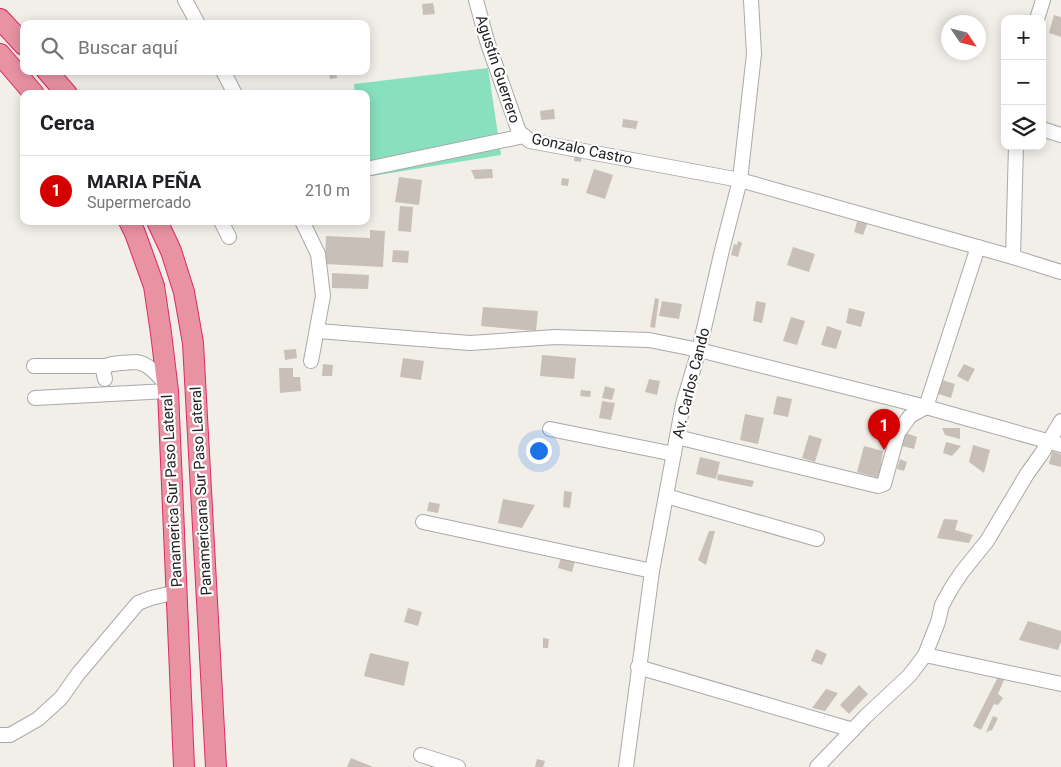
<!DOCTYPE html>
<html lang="es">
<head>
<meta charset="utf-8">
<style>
  :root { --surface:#fff; --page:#f6f6f6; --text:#202124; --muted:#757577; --line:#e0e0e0; --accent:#d40000 }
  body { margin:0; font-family:Roboto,sans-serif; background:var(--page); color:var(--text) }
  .controls { position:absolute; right:15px; top:15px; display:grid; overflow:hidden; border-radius:10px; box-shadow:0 2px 12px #0003 }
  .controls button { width:45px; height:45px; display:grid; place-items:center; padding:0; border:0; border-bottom:1px solid var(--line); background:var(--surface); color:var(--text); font:25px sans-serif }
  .compass { position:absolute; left:941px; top:15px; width:45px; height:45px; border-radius:50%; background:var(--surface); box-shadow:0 2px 12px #0003; rotate:125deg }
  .you { position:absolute; left:538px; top:450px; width:18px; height:18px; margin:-12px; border:4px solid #fff; border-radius:50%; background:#1a73e8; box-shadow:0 0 0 8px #1a73e833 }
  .badge { display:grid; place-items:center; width:32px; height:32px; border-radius:50%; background:var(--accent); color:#fff; font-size:16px; font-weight:700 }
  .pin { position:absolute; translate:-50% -41px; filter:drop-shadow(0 1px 2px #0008) }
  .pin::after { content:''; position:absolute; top:26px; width:18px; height:15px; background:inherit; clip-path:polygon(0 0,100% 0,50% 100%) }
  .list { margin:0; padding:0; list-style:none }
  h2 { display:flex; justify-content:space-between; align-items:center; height:65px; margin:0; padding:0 20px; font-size:21px }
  h2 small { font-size:16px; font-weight:400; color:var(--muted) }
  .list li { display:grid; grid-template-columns:32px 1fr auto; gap:15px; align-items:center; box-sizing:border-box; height:70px; padding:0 20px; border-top:1px solid var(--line) }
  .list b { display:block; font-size:19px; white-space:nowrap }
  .list p { margin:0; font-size:16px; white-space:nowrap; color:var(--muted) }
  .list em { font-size:16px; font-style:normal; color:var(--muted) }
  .icon { flex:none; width:28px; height:28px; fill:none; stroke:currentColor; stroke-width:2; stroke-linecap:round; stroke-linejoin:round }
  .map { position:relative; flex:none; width:1061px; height:767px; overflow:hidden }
  .search { position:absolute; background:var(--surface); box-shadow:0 2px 12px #0003; left:20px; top:20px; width:350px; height:55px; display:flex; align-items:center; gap:12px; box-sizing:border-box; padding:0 18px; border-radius:10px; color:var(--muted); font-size:19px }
  .panel { position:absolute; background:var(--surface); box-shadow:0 2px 12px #0003; left:20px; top:90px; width:350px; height:135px; border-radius:10px }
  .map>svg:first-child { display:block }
  .pitch { fill:#88e0be }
  .building { fill:#c7bfb8 }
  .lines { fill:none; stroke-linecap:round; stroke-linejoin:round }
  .minor-casing { stroke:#a9a9a9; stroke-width:16 }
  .highway-casing { stroke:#dc2a67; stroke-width:22 }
  .minor { stroke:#fff; stroke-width:14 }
  .highway { stroke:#e892a2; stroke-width:20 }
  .labels { text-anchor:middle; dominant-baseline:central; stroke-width:4.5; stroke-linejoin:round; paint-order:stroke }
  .street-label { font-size:15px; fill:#222; stroke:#fff }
</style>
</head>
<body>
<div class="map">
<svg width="1061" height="767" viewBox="0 0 1061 767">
  <rect width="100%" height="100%" fill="#f2efe9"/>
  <path class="pitch" d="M488,68L501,155L366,177V94H355L354,84Z"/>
  <g class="building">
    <path d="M433,3L435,14L423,15L422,4Z"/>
    <path d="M1054,15L1061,17V37L1049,33Z"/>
    <path d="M329,71H336L337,78L330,79Z"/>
    <path d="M554,109L555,119L541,120L540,111Z"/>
    <path d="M623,119L638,121L636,129L622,127Z"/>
    <path d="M575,152L582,153L581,162L574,161Z"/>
    <path d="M492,169L493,178L475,179L471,170Z"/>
    <path d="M594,169L613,175L605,199L586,193Z"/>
    <path d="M399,177L422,180L419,205L395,202Z"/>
    <path d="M562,178L569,179L568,186L561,185Z"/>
    <path d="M400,206L413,207L411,232L398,231Z"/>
    <path d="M858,219L868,222L863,235L854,232Z"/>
    <path d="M370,230L385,231L383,267L325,264L326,236L370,238Z"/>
    <path d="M738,241L742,243L738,257L731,255L734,244L737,245Z"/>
    <path d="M793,247L815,254L809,272L787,265Z"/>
    <path d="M393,250L409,251L408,263L392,262Z"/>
    <path d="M332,273L369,275L368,289L332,288Z"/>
    <path d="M655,298L659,299L655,328L650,327Z"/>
    <path d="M662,301L682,304L679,319L659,316Z"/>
    <path d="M756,301L766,303L762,323L753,321Z"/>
    <path d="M483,307L538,311L536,331L481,326Z"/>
    <path d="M849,308L865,312L861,327L846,323Z"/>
    <path d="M791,317L805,321L797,345L783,341Z"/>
    <path d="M827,326L842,331L836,349L821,345Z"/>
    <path d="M296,349L297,358L285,360L284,350Z"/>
    <path d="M542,355L576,358L574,379L540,376Z"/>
    <path d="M403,358L424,361L421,380L400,377Z"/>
    <path d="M323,364L333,365L332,376H322Z"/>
    <path d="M964,364L975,369L968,382L957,376Z"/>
    <path d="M279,368H293V377H300L301,391L280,393Z"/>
    <path d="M649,379L660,381L657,395L645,392Z"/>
    <path d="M942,380L955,384L951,398L938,394Z"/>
    <path d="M605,386L615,389L612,400L602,398Z"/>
    <path d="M581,390L591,391L590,397L580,396Z"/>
    <path d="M777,396L792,399L788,417L773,414Z"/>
    <path d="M602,401L615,403L611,420L599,418Z"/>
    <path d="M745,414L764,418L758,444L740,440Z"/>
    <path d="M942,428H960V439L945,435Z"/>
    <path d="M906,433L917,437L914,449L902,446Z"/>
    <path d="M809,435L822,439L815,462L802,458Z"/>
    <path d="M946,442L961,446L952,456L943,453Z"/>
    <path d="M973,445L990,450L984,473L969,462Z"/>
    <path d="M864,446L883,451L879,478L857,472Z"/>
    <path d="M1052,451L1061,454V467L1049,464Z"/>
    <path d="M700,457L720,462L716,479L696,474Z"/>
    <path d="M900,459L907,462L904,471L897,469Z"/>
    <path d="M718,474L754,481L752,487L717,480Z"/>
    <path d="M564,491L572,492L570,508L563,507Z"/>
    <path d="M503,499L535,505L522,528L498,523Z"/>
    <path d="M429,502L440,504L438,513L427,511Z"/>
    <path d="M944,519L958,520L955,530L973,535L969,543L937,538Z"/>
    <path d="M709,531H715L706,565L698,560Z"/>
    <path d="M561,557L575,561L572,572L558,568Z"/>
    <path d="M408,608L422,612L418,626L404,622Z"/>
    <path d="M1028,621L1061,631V642L1058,650L1019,640Z"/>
    <path d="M543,638L549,639L548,648H543Z"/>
    <path d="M816,649L827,654L822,665L811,661Z"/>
    <path d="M370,653L409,662L404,686L364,676Z"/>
    <path d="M999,675L1004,680L998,694L1003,698L998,705L994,704L981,730L973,726Z"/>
    <path d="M859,685L868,694L849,714L840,705Z"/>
    <path d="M826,689L838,693L825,711L812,708Z"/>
    <path d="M993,716L998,718L992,730L986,732Z"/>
    <path d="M351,758L373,767H347Z"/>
    <path d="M537,759L545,761L543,767H535Z"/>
  </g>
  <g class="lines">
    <defs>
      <g id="minor">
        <path d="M185,0L198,24"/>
        <path d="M476,0L487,41L519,132L524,136"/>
        <path d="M1037,19L1043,0"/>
        <path d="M223,71L235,94"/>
        <path d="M1042,129L1061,135"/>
        <path d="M366,169L524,136L530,141L740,180L1013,257L1061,272"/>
        <path d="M221,221L229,237"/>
        <path d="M302,221L318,254L323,296L311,361"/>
        <path d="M1013,257L1016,146"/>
        <path d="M318,331L470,343L555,337L649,340L699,350L926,407L1061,445"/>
        <path d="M34,366H106"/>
        <path d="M105,379L103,370C108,363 113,364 120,363C125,363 131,362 136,362C149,363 160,377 167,386"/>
        <path d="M35,398L168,391"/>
        <path d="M550,429L674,454"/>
        <path d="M677,437L878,486L884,484L898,433L910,416L926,407L978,247"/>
        <path d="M666,496L817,539"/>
        <path d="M423,522L652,571"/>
        <path d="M925,655L1061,684"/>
        <path d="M638,667L853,730"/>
        <path d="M0,735H10L38,719L61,698L78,674L138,603L151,598L177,592"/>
        <path d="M421,755L458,767"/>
        <path d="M626,767L652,571L683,404L699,350L722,250L740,180L754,54L751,0"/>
        <path d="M817,767L866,716L909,676L925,655L938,622L942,605L952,587L962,572L987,541L1027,474L1042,453L1061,421"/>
      </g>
      <g id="highway">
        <path d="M0,19L24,45"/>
        <path d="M0,54L34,94"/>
        <path d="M47,71L67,94"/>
        <path d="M129,221L135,233L154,286L161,333L168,391L184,767"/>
        <path d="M157,221L171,251L184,292L193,343L216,767"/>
      </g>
    </defs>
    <use href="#minor" class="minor-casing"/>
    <use href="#highway" class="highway-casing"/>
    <use href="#minor" class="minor"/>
    <use href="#highway" class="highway"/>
  </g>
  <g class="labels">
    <g class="street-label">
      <text transform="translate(498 69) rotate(72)">Agustín Guerrero</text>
      <text transform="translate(582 149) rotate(12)">Gonzalo Castro</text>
      <text transform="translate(691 383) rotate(-76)">Av. Carlos Cando</text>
      <text transform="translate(172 491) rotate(-93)">Panamerica Sur Paso Lateral</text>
      <text transform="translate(201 491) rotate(-93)">Panamericana Sur Paso Lateral</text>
    </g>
  </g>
</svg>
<div class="controls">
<button>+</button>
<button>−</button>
<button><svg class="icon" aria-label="layers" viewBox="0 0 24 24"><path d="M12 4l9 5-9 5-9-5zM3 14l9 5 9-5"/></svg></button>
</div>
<svg class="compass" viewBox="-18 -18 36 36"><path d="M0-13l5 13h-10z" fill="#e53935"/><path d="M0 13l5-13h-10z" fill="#757577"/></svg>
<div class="you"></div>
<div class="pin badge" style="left:884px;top:450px">1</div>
<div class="search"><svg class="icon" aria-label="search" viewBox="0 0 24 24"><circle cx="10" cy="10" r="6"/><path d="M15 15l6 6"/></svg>Buscar aquí</div>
<section class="panel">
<h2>Cerca<small></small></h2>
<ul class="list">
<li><span class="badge">1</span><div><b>MARIA PEÑA</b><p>Supermercado</p></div><em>210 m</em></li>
</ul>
</section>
</div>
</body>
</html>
